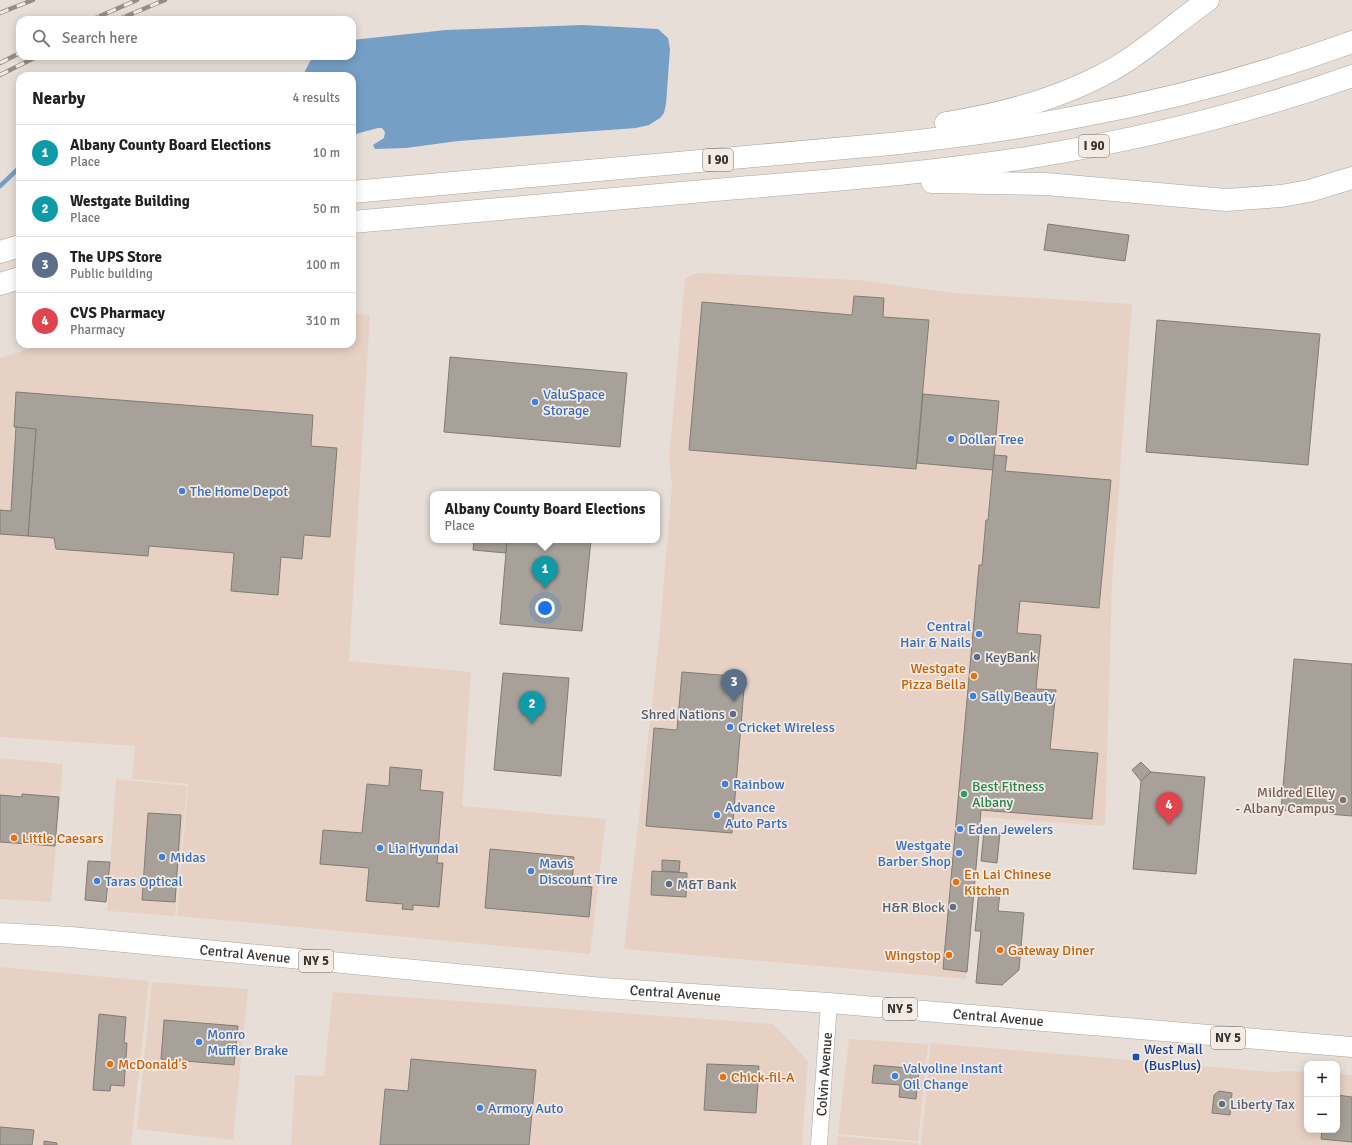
<!DOCTYPE html>
<html lang="en">
<head>
<meta charset="utf-8">
<style>
  :root { --surface:#fff; --page:#f2f2f2; --text:#222; --muted:#767676; --line:#e0e0e0; --accent:#111827 }
  body { margin:0; font-family:Signika,sans-serif; background:var(--page); color:var(--text) }
  .controls { position:absolute; right:12px; bottom:12px; display:grid; overflow:hidden; border-radius:8px; box-shadow:0 2px 10px #0003 }
  .controls button { width:36px; height:36px; display:grid; place-items:center; padding:0; border:0; border-bottom:1px solid var(--line); background:var(--surface); color:var(--text); font:20px sans-serif }
  .you { position:absolute; left:545px; top:608px; width:14px; height:14px; margin:-10px; border:3px solid #fff; border-radius:50%; background:#1a73e8; box-shadow:0 0 0 6px #1a73e833 }
  .badge { display:grid; place-items:center; width:26px; height:26px; border-radius:50%; background:var(--accent); color:#fff; font-size:13px; font-weight:700 }
  .pin { position:absolute; translate:-50% -33px; filter:drop-shadow(0 1px 2px #0008) }
  .pin::after { content:''; position:absolute; top:21px; width:14px; height:12px; background:inherit; clip-path:polygon(0 0,100% 0,50% 100%) }
  .popup { position:absolute; left:430px; top:491px; width:230px; height:52px; box-sizing:border-box; display:grid; place-content:center; border-radius:8px; background:var(--surface); filter:drop-shadow(0 1px 3px #0005); font-size:13px; white-space:nowrap; color:var(--muted) }
  .popup b { font-size:15px; color:var(--text) }
  .popup::after { content:''; position:absolute; left:50%; top:100%; margin-left:-8px; border:8px solid transparent; border-top-color:var(--surface) }
  .list { margin:0; padding:0; list-style:none }
  h2 { display:flex; justify-content:space-between; align-items:center; height:52px; margin:0; padding:0 16px; font-size:17px }
  h2 small { font-size:13px; font-weight:400; color:var(--muted) }
  .list li { display:grid; grid-template-columns:26px 1fr auto; gap:12px; align-items:center; box-sizing:border-box; height:56px; padding:0 16px; border-top:1px solid var(--line) }
  .list b { display:block; font-size:15px; white-space:nowrap }
  .list p { margin:0; font-size:13px; white-space:nowrap; color:var(--muted) }
  .list em { font-size:13px; font-style:normal; color:var(--muted) }
  .icon { flex:none; width:22px; height:22px; fill:none; stroke:currentColor; stroke-width:2; stroke-linecap:round; stroke-linejoin:round }
  .map { position:relative; flex:none; width:1352px; height:1145px; overflow:hidden }
  .search { position:absolute; background:var(--surface); box-shadow:0 2px 10px #0003; left:16px; top:16px; width:340px; height:44px; display:flex; align-items:center; gap:10px; box-sizing:border-box; padding:0 14px; border-radius:12px; color:var(--muted); font-size:15px }
  .panel { position:absolute; background:var(--surface); box-shadow:0 2px 10px #0003; left:16px; top:72px; width:340px; height:276px; border-radius:12px }
  .map>svg:first-child { display:block }
  .commercial { fill:#e7d1c4 }
  .water { fill:#769fc5 }
  .lines { fill:none; stroke-linecap:round; stroke-linejoin:round }
  .stream { stroke:#769fc5; stroke-width:4.5 }
  .building { fill:#a7a19a; stroke:#817c75 }
  .minor-casing { stroke:#aca49e; stroke-width:17 }
  .major-casing { stroke:#aca49e; stroke-width:21 }
  .highway-casing { stroke:#aca49e; stroke-width:23 }
  .minor { stroke:#fff; stroke-width:16 }
  .major { stroke:#fff; stroke-width:20 }
  .highway { stroke:#fff; stroke-width:22 }
  .rail-casing { stroke:#948d89; stroke-width:4.5 }
  .rail { stroke:#f4ebe5; stroke-width:3; stroke-dasharray:9; stroke-linecap:butt }
  .shop-dot { fill:#3f7fe0; stroke:#f4ebe5; stroke-width:1.5 }
  .service-dot { fill:#5c6f8a; stroke:#f4ebe5; stroke-width:1.5 }
  .food-dot { fill:#e8710a; stroke:#f4ebe5; stroke-width:1.5 }
  .leisure-dot { fill:#2e9e5b; stroke:#f4ebe5; stroke-width:1.5 }
  .education-dot { fill:#8d6e63; stroke:#f4ebe5; stroke-width:1.5 }
  .transit-dot { fill:#1a4fb4; stroke:#f4ebe5; stroke-width:1.5 }
  .labels { text-anchor:middle; dominant-baseline:central; stroke-width:3.5; stroke-linejoin:round; paint-order:stroke }
  .shield { fill:#f4ebe5; stroke:#706c68; stroke-width:1 }
  .shield-label { font-size:13px; font-weight:bold; fill:#383533 }
  .shop-label { font-size:14px; fill:#366cbe; stroke:#f4ebe5; text-anchor:start }
  .service-label { font-size:14px; fill:#4e5e75; stroke:#f4ebe5; text-anchor:start }
  .food-label { font-size:14px; fill:#c56008; stroke:#f4ebe5; text-anchor:start }
  .leisure-label { font-size:14px; fill:#27864d; stroke:#f4ebe5; text-anchor:start }
  .education-label { font-size:14px; fill:#785e54; stroke:#f4ebe5; text-anchor:end }
  .street-label { font-size:14px; fill:#383533; stroke:#f4ebe5 }
  .transit-label { font-size:14px; fill:#164399; stroke:#f4ebe5; text-anchor:start }
</style>
</head>
<body>
<div class="map">
<svg width="1352" height="1145" viewBox="0 0 1352 1145">
  <rect width="100%" height="100%" fill="#e7ded8"/>
  <g class="commercial">
    <path d="M699,273L858,280L954,293L1132,304L1112,584L1105,826L979,817L966,979L624,949L658,650L672,486L669,461L685,278L692,275Z"/>
    <path d="M352,314L370,315L349,661L471,672L462,806L606,819L590,954L177,916L188,784L132,779L135,746L0,737V358L44,344H352Z"/>
    <path d="M0,758L63,764L51,902L0,899Z"/>
    <path d="M116,779L187,786L175,916L107,911Z"/>
    <path d="M0,967L149,981L131,1145H0Z"/>
    <path d="M152,982L248,989L233,1140L137,1129Z"/>
    <path d="M333,992L773,1024L808,1061L802,1145H291L295,1075L324,1076Z"/>
    <path d="M849,1039L928,1044L918,1141L838,1134Z"/>
    <path d="M931,1043L1273,1072L1288,1071L1307,1072V1130H1337V1074L1352,1075V1145H921Z"/>
    <path d="M838,1136L918,1143V1145H837Z"/>
  </g>
  <path class="water" d="M583,25L658,29L668,38L670,49L666,104L664,113L660,118L649,125L636,128L458,141L406,148L375,149L373,145L384,138L385,132L382,128H378L352,135V76H307L305,71L313,56H352V40L446,30Z"/>
  <g class="lines">
    <path class="stream" d="M0,186L20,167"/>
  </g>
  <g class="building">
    <path d="M1048,224L1129,235L1125,261L1044,250Z"/>
    <path d="M854,296L884,298L883,317L929,320L916,469L689,450L702,302L852,315Z"/>
    <path d="M1157,320L1320,334L1308,465L1146,452Z"/>
    <path d="M450,357L627,373L620,447L444,432Z"/>
    <path d="M16,392L313,415L311,446L337,448L330,537L304,535L302,559L281,557L278,595L231,591L234,553L149,546L148,556L56,549L54,538L28,536L36,429L14,427Z"/>
    <path d="M923,394L999,401L993,470L917,463Z"/>
    <path d="M16,427L36,429L28,536L0,534V510L11,511Z"/>
    <path d="M994,455L1007,456L1005,471L1111,480L1099,608L1020,601L1017,633L1041,635L1036,689L1056,690L1050,749L1098,753L1092,819L981,810L967,972L943,969L979,565H982L986,520H988Z"/>
    <path d="M474,540H507L506,553L473,550Z"/>
    <path d="M507,540H591L582,631L500,624Z"/>
    <path d="M1294,659L1352,664V816L1281,810Z"/>
    <path d="M682,672L745,677L732,833L646,826L654,728L677,730Z"/>
    <path d="M503,673L569,678L561,776L494,770Z"/>
    <path d="M1141,762L1151,772L1141,781L1132,770Z"/>
    <path d="M390,767L422,770L420,790L443,792L437,863H443L439,907L413,905V910L402,909L403,904L366,901L369,868L320,864L323,830L362,833L367,784L389,786Z"/>
    <path d="M1151,772L1205,777L1196,874L1133,869L1141,781Z"/>
    <path d="M22,794L59,797L55,846L0,842V795L22,797Z"/>
    <path d="M148,813L181,815L175,902L142,900Z"/>
    <path d="M984,831L1000,833L997,863L981,861Z"/>
    <path d="M490,849L574,857L572,885L592,887L589,917L485,908Z"/>
    <path d="M662,860L680,861L679,872L662,871Z"/>
    <path d="M88,861L110,862L106,902L85,900Z"/>
    <path d="M652,871L687,873L686,897L651,895Z"/>
    <path d="M979,891L1000,893L998,911L1024,913L1019,970L1002,985L976,983L981,931H975Z"/>
    <path d="M99,1014L126,1017L124,1043H127L124,1086L111,1085L110,1091L93,1090Z"/>
    <path d="M164,1020L238,1026L234,1065L161,1059Z"/>
    <path d="M411,1059L536,1070L529,1145H380L385,1089L408,1091Z"/>
    <path d="M707,1064L759,1066L756,1113L704,1110Z"/>
    <path d="M874,1065L919,1069L916,1099L899,1097L900,1085L872,1083Z"/>
    <path d="M1219,1091L1232,1093L1230,1115L1212,1113L1214,1095Z"/>
    <path d="M1337,1095L1352,1097V1142L1321,1139L1322,1130H1337Z"/>
    <path d="M0,1127L34,1130L32,1145H0Z"/>
    <path d="M44,1141L57,1143V1145H44Z"/>
  </g>
  <g class="lines">
    <defs>
      <g id="minor">
        <path id="s1" d="M819,1145L829,1003"/>
      </g>
      <g id="major">
        <path id="s2" d="M0,933L71,937L603,988L829,1003L1352,1047"/>
      </g>
      <g id="highway">
        <path d="M946,123C1009,113 1071,96 1125,62C1154,43 1180,20 1208,0"/>
        <path d="M932,182L1046,184L1226,200L1281,196L1309,191L1352,178"/>
        <path d="M352,192L890,144C954,137 1018,129 1081,116C1173,99 1264,74 1352,42"/>
        <path d="M352,222C481,211 609,199 738,188C834,180 931,173 1026,158C1137,140 1246,114 1352,76"/>
        <path d="M0,252L20,246"/>
        <path d="M0,284L20,278"/>
      </g>
    </defs>
    <use href="#minor" class="minor-casing"/>
    <use href="#major" class="major-casing"/>
    <use href="#highway" class="highway-casing"/>
    <use href="#minor" class="minor"/>
    <use href="#major" class="major"/>
    <use href="#highway" class="highway"/>
    <defs>
      <g id="rail">
        <path d="M0,13L33,0"/>
        <path d="M91,20L137,0"/>
        <path d="M117,20L165,0"/>
        <path d="M0,63L20,53"/>
        <path d="M0,75L38,56"/>
      </g>
    </defs>
    <use href="#rail" class="rail-casing"/>
    <use href="#rail" class="rail"/>
  </g>
  <g class="shop-dot">
    <circle cx="535" cy="402" r="4"/>
    <circle cx="951" cy="439" r="4"/>
    <circle cx="182" cy="491" r="4"/>
    <circle cx="979" cy="634" r="4"/>
    <circle cx="973" cy="696" r="4"/>
    <circle cx="730" cy="727" r="4"/>
    <circle cx="725" cy="784" r="4"/>
    <circle cx="717" cy="815" r="4"/>
    <circle cx="960" cy="829" r="4"/>
    <circle cx="380" cy="848" r="4"/>
    <circle cx="959" cy="853" r="4"/>
    <circle cx="162" cy="857" r="4"/>
    <circle cx="531" cy="871" r="4"/>
    <circle cx="97" cy="881" r="4"/>
    <circle cx="199" cy="1042" r="4"/>
    <circle cx="895" cy="1076" r="4"/>
    <circle cx="480" cy="1108" r="4"/>
  </g>
  <g class="service-dot">
    <circle cx="977" cy="657" r="4"/>
    <circle cx="733" cy="714" r="4"/>
    <circle cx="669" cy="884" r="4"/>
    <circle cx="953" cy="907" r="4"/>
    <circle cx="1222" cy="1104" r="4"/>
  </g>
  <g class="food-dot">
    <circle cx="974" cy="676" r="4"/>
    <circle cx="14" cy="838" r="4"/>
    <circle cx="956" cy="882" r="4"/>
    <circle cx="1000" cy="950" r="4"/>
    <circle cx="949" cy="955" r="4"/>
    <circle cx="110" cy="1064" r="4"/>
    <circle cx="723" cy="1077" r="4"/>
  </g>
  <circle class="leisure-dot" cx="964" cy="794" r="4"/>
  <circle class="education-dot" cx="1343" cy="800" r="4"/>
  <rect class="transit-dot" x="1132" y="1053" width="8" height="8" rx="2"/>
  <g class="labels">
    <g class="shield">
      <rect x="1079" y="135" width="30" height="22" rx="3"/>
      <rect x="703" y="149" width="30" height="22" rx="3"/>
      <rect x="299" y="950" width="34" height="22" rx="3"/>
      <rect x="883" y="998" width="34" height="22" rx="3"/>
      <rect x="1211" y="1027" width="34" height="22" rx="3"/>
    </g>
    <g class="shield-label">
      <text x="1094" y="146">I 90</text>
      <text x="718" y="160">I 90</text>
      <text x="316" y="961">NY 5</text>
      <text x="900" y="1009">NY 5</text>
      <text x="1228" y="1038">NY 5</text>
    </g>
    <g class="shop-label">
      <text x="543" y="394">ValuSpace<tspan x="543" dy="16">Storage</tspan></text>
      <text x="959" y="439">Dollar Tree</text>
      <text x="190" y="491">The Home Depot</text>
      <text x="971" y="626" text-anchor="end">Central<tspan x="971" dy="16">Hair &amp; Nails</tspan></text>
      <text x="981" y="696">Sally Beauty</text>
      <text x="738" y="727">Cricket Wireless</text>
      <text x="733" y="784">Rainbow</text>
      <text x="725" y="807">Advance<tspan x="725" dy="16">Auto Parts</tspan></text>
      <text x="968" y="829">Eden Jewelers</text>
      <text x="951" y="845" text-anchor="end">Westgate<tspan x="951" dy="16">Barber Shop</tspan></text>
      <text x="388" y="848">Lia Hyundai</text>
      <text x="170" y="857">Midas</text>
      <text x="539" y="863">Mavis<tspan x="539" dy="16">Discount Tire</tspan></text>
      <text x="105" y="881">Taras Optical</text>
      <text x="207" y="1034">Monro<tspan x="207" dy="16">Muffler Brake</tspan></text>
      <text x="903" y="1068">Valvoline Instant<tspan x="903" dy="16">Oil Change</tspan></text>
      <text x="488" y="1108">Armory Auto</text>
    </g>
    <g class="service-label">
      <text x="985" y="657">KeyBank</text>
      <text x="725" y="714" text-anchor="end">Shred Nations</text>
      <text x="677" y="884">M&amp;T Bank</text>
      <text x="945" y="907" text-anchor="end">H&amp;R Block</text>
      <text x="1230" y="1104">Liberty Tax</text>
    </g>
    <g class="food-label">
      <text x="966" y="668" text-anchor="end">Westgate<tspan x="966" dy="16">Pizza Bella</tspan></text>
      <text x="22" y="838">Little Caesars</text>
      <text x="964" y="874">En Lai Chinese<tspan x="964" dy="16">Kitchen</tspan></text>
      <text x="1008" y="950">Gateway Diner</text>
      <text x="941" y="955" text-anchor="end">Wingstop</text>
      <text x="118" y="1064">McDonald's</text>
      <text x="731" y="1077">Chick-fil-A</text>
    </g>
    <g class="leisure-label">
      <text x="972" y="786">Best Fitness<tspan x="972" dy="16">Albany</tspan></text>
    </g>
    <g class="education-label">
      <text x="1335" y="792">Mildred Elley<tspan x="1335" dy="16">- Albany Campus</tspan></text>
    </g>
    <g class="street-label">
      <text stroke="none"><textPath href="#s2" startOffset="246">Central Avenue</textPath></text>
      <text stroke="none"><textPath href="#s2" startOffset="678">Central Avenue</textPath></text>
      <text stroke="none"><textPath href="#s2" startOffset="1002">Central Avenue</textPath></text>
      <text stroke="none"><textPath href="#s1" startOffset="71">Colvin Avenue</textPath></text>
    </g>
    <g class="transit-label">
      <text x="1144" y="1049">West Mall<tspan x="1144" dy="16">(BusPlus)</tspan></text>
    </g>
  </g>
</svg>
<div class="controls">
<button>+</button>
<button>−</button>
</div>
<div class="you"></div>
<div class="pin badge" style="left:545px;top:589px;background:#0f9aa8">1</div>
<div class="popup"><b>Albany County Board Elections</b>Place</div>
<div class="pin badge" style="left:532px;top:724px;background:#0f9aa8">2</div>
<div class="pin badge" style="left:734px;top:702px;background:#5c6f8a">3</div>
<div class="pin badge" style="left:1169px;top:825px;background:#e0444e">4</div>
<div class="search"><svg class="icon" aria-label="search" viewBox="0 0 24 24"><circle cx="10" cy="10" r="6"/><path d="M15 15l6 6"/></svg>Search here</div>
<section class="panel">
<h2>Nearby<small>4 results</small></h2>
<ul class="list">
<li><span class="badge" style="background:#0f9aa8">1</span><div><b>Albany County Board Elections</b><p>Place</p></div><em>10 m</em></li>
<li><span class="badge" style="background:#0f9aa8">2</span><div><b>Westgate Building</b><p>Place</p></div><em>50 m</em></li>
<li><span class="badge" style="background:#5c6f8a">3</span><div><b>The UPS Store</b><p>Public building</p></div><em>100 m</em></li>
<li><span class="badge" style="background:#e0444e">4</span><div><b>CVS Pharmacy</b><p>Pharmacy</p></div><em>310 m</em></li>
</ul>
</section>
</div>
</body>
</html>
